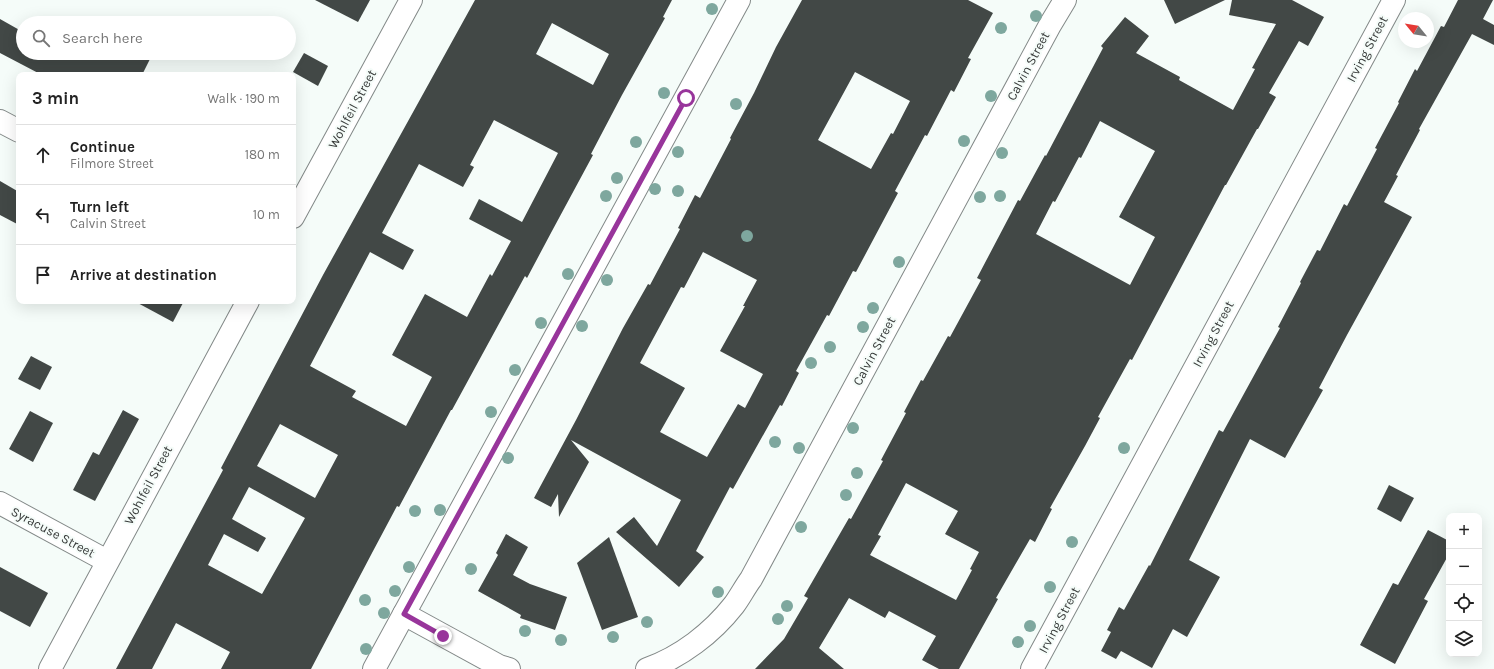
<!DOCTYPE html>
<html lang="en">
<head>
<meta charset="utf-8">
<style>
  :root { --surface:#fff; --page:#f2f2f2; --text:#222; --muted:#767676; --line:#e0e0e0 }
  body { margin:0; font-family:Karla,sans-serif; background:var(--page); color:var(--text) }
  .controls { position:absolute; right:12px; bottom:12px; display:grid; overflow:hidden; border-radius:8px; box-shadow:0 4px 16px #0002 }
  .controls button { width:36px; height:36px; display:grid; place-items:center; padding:0; border:0; border-bottom:1px solid var(--line); background:var(--surface); color:var(--text); font:20px sans-serif }
  .compass { position:absolute; left:1398px; top:12px; width:36px; height:36px; border-radius:50%; background:var(--surface); box-shadow:0 4px 16px #0002; rotate:300deg }
  .stop { position:absolute; width:12px; height:12px; margin:-9px; border:3px solid #98359b; border-radius:50%; background:#fff }
  .stop.end { background:#98359b; border-color:#fff; box-shadow:0 1px 4px #0008 }
  .list { margin:0; padding:0; list-style:none }
  h2 { display:flex; justify-content:space-between; align-items:center; height:52px; margin:0; padding:0 16px; font-size:17px }
  h2 small { font-size:13px; font-weight:400; color:var(--muted) }
  .list li { display:grid; grid-template-columns:26px 1fr auto; gap:12px; align-items:center; box-sizing:border-box; height:60px; padding:0 16px; border-top:1px solid var(--line) }
  .list b { display:block; font-size:15px; white-space:nowrap }
  .list p { margin:0; font-size:13px; white-space:nowrap; color:var(--muted) }
  .list em { font-size:13px; font-style:normal; color:var(--muted) }
  .icon { flex:none; width:22px; height:22px; fill:none; stroke:currentColor; stroke-width:2; stroke-linecap:round; stroke-linejoin:round }
  .map { position:relative; flex:none; width:1494px; height:669px; overflow:hidden }
  .search { position:absolute; background:var(--surface); box-shadow:0 4px 16px #0002; left:16px; top:16px; width:280px; height:44px; display:flex; align-items:center; gap:10px; box-sizing:border-box; padding:0 14px; border-radius:22px; color:var(--muted); font-size:15px }
  .panel { position:absolute; background:var(--surface); box-shadow:0 4px 16px #0002; left:16px; top:72px; width:280px; height:232px; border-radius:8px }
  .map>svg:first-child { display:block }
  .building { fill:#424846; fill-rule:evenodd }
  .lines { fill:none; stroke-linecap:round; stroke-linejoin:round }
  .street-casing { stroke:#838988; stroke-width:24 }
  .street { stroke:#fff; stroke-width:22 }
  .tree { fill:#7ea79e }
  .route { stroke:#98359b; stroke-width:5 }
  .labels { text-anchor:middle; dominant-baseline:central; stroke-width:4; stroke-linejoin:round; paint-order:stroke }
  .street-label { font-size:13px; fill:#383b3a; stroke:#f5fcf9 }
</style>
</head>
<body>
<div class="map">
<svg width="1494" height="669" viewBox="0 0 1494 669">
  <rect width="100%" height="100%" fill="#f5fcf9"/>
  <g class="building">
    <path d="M315,0H370L358,22Z"/>
    <path d="M475,0H672L663,17L665,18L622,95L591,154L593,155L552,231L527,278L525,276L452,410H451L399,507L397,506L372,553L311,669H221L230,652L176,623L152,669H116L223,470L221,468L323,275ZM552,23L609,54L593,85L536,54ZM494,120L558,153L522,222L479,199L469,219L511,241L492,276L490,274L467,317L425,294L392,355L432,377L406,426L352,397L356,391L310,366L370,252L403,270L414,250L382,233L419,164L463,187L474,167L470,165ZM280,424L338,455L315,498L257,466ZM249,487L305,518L262,594L208,565L224,534L258,552L266,538L232,519Z"/>
    <path d="M802,0H968L993,13L968,58L971,59L954,92L951,90L927,136L925,135L895,191L898,193L856,272L853,271L829,316L827,315L796,371L799,373L782,406L780,405L733,489L730,487L696,551L704,557L679,587L616,532L634,517L657,546L681,500L571,440L589,462L559,517L558,494L551,507L534,498L576,420L623,328L648,284L650,285L680,229L678,228L695,195L700,198L731,139L730,138L754,93L776,47ZM855,72L910,101L893,134L891,133L871,169L818,140ZM703,252L757,280L743,306H745L720,351L763,374L745,408L738,404L707,457L660,432L685,388L640,363L681,287L684,288Z"/>
    <path d="M1164,0H1225L1175,24Z"/>
    <path d="M1232,0H1292L1324,17L1308,46L1299,41L1269,93L1276,97L1258,129H1257L1226,185H1225L1132,360L1130,359L1098,417L1100,418L1085,446L1050,508L1052,509L1035,542L1030,539L996,598L998,599L959,669H939L922,660L936,636L889,611L885,618L849,598L819,648L844,669H755L784,639L808,598L804,596L849,518L851,519L883,461L881,460L906,413L904,412L921,380L923,381L948,336L950,337L981,280L977,278L1018,200L1020,201L1045,155L1046,156L1103,48L1101,46L1125,17L1149,36L1136,53L1180,77L1179,80L1233,110L1255,69L1252,68L1276,24L1229,15ZM1100,121L1155,151L1119,217L1155,237L1130,285L1036,234L1053,201L1055,202L1079,157L1081,158ZM906,483L958,511L945,534L979,552L970,569L972,570L956,600L870,555L881,536L878,535Z"/>
    <path d="M1458,0H1493L1483,19L1494,25V45L1472,34L1419,129L1420,130L1396,175L1398,176L1384,202L1412,217L1347,335L1319,388L1323,390L1285,458L1250,439L1189,560L1220,577L1187,637L1173,629L1152,668L1121,651L1116,659L1101,651L1111,632L1107,630L1119,607L1124,610L1149,565L1150,566L1219,430L1223,432L1280,328L1278,327L1301,283L1300,282L1317,250L1320,251L1344,204L1347,206L1377,149L1375,148L1399,103L1398,102L1415,69L1417,71L1441,26L1444,27Z"/>
    <path d="M0,19L23,32V53H153L142,75H42L0,53Z"/>
    <path d="M304,53L328,66L318,86L293,72Z"/>
    <path d="M0,181L19,192V225L0,215Z"/>
    <path d="M134,301H184L173,322Z"/>
    <path d="M31,356L52,367L40,390L18,379Z"/>
    <path d="M123,410L139,419L95,501L73,490L93,452L99,455Z"/>
    <path d="M30,411L53,423L33,462L9,449Z"/>
    <path d="M1389,485L1414,498L1401,522L1377,509Z"/>
    <path d="M1428,530L1449,541V554L1424,599L1428,601L1395,664L1360,645L1393,583L1398,585Z"/>
    <path d="M506,534L528,547L513,575L530,584L567,597L555,630L520,618L521,615L478,591L498,555L496,553Z"/>
    <path d="M609,537L638,617L602,630L577,563Z"/>
    <path d="M0,567L48,593L30,627L0,611Z"/>
  </g>
  <g class="lines">
    <defs>
      <g id="street">
        <path d="M0,121L19,131"/>
        <path d="M293,217L411,0"/>
        <path d="M0,503L107,561"/>
        <path d="M404,614L499,666L509,669"/>
        <path d="M50,669L248,301"/>
        <path d="M374,669L739,0"/>
        <path d="M647,669C681,657 712,633 734,605C740,597 745,587 751,579L1050,25L1065,0"/>
        <path d="M1032,669L1394,0"/>
      </g>
    </defs>
    <use href="#street" class="street-casing"/>
    <use href="#street" class="street"/>
  </g>
  <g class="tree">
    <circle cx="712" cy="9" r="6"/>
    <circle cx="1036" cy="16" r="6"/>
    <circle cx="1001" cy="28" r="6"/>
    <circle cx="664" cy="93" r="6"/>
    <circle cx="991" cy="96" r="6"/>
    <circle cx="736" cy="104" r="6"/>
    <circle cx="964" cy="141" r="6"/>
    <circle cx="636" cy="142" r="6"/>
    <circle cx="678" cy="152" r="6"/>
    <circle cx="1002" cy="153" r="6"/>
    <circle cx="617" cy="178" r="6"/>
    <circle cx="655" cy="189" r="6"/>
    <circle cx="678" cy="191" r="6"/>
    <circle cx="606" cy="196" r="6"/>
    <circle cx="1000" cy="196" r="6"/>
    <circle cx="980" cy="197" r="6"/>
    <circle cx="747" cy="236" r="6"/>
    <circle cx="899" cy="262" r="6"/>
    <circle cx="568" cy="274" r="6"/>
    <circle cx="607" cy="280" r="6"/>
    <circle cx="873" cy="308" r="6"/>
    <circle cx="541" cy="323" r="6"/>
    <circle cx="582" cy="326" r="6"/>
    <circle cx="863" cy="327" r="6"/>
    <circle cx="830" cy="347" r="6"/>
    <circle cx="811" cy="363" r="6"/>
    <circle cx="515" cy="370" r="6"/>
    <circle cx="491" cy="412" r="6"/>
    <circle cx="853" cy="428" r="6"/>
    <circle cx="775" cy="442" r="6"/>
    <circle cx="799" cy="448" r="6"/>
    <circle cx="1124" cy="448" r="6"/>
    <circle cx="508" cy="458" r="6"/>
    <circle cx="857" cy="473" r="6"/>
    <circle cx="846" cy="495" r="6"/>
    <circle cx="440" cy="510" r="6"/>
    <circle cx="415" cy="511" r="6"/>
    <circle cx="801" cy="527" r="6"/>
    <circle cx="1072" cy="542" r="6"/>
    <circle cx="409" cy="567" r="6"/>
    <circle cx="471" cy="569" r="6"/>
    <circle cx="1050" cy="587" r="6"/>
    <circle cx="395" cy="591" r="6"/>
    <circle cx="718" cy="592" r="6"/>
    <circle cx="365" cy="600" r="6"/>
    <circle cx="787" cy="606" r="6"/>
    <circle cx="384" cy="613" r="6"/>
    <circle cx="778" cy="619" r="6"/>
    <circle cx="647" cy="622" r="6"/>
    <circle cx="1030" cy="626" r="6"/>
    <circle cx="525" cy="631" r="6"/>
    <circle cx="613" cy="637" r="6"/>
    <circle cx="561" cy="640" r="6"/>
    <circle cx="1018" cy="642" r="6"/>
    <circle cx="366" cy="649" r="6"/>
  </g>
  <g class="lines">
    <path class="route" d="M443,636L404,614L686,98"/>
  </g>
  <g class="labels">
    <g class="street-label">
      <text transform="translate(1367 49) rotate(-62)">Irving Street</text>
      <text transform="translate(1028 66) rotate(-62)">Calvin Street</text>
      <text transform="translate(352 109) rotate(-62)">Wohlfeil Street</text>
      <text transform="translate(1213 334) rotate(-62)">Irving Street</text>
      <text transform="translate(874 351) rotate(-62)">Calvin Street</text>
      <text transform="translate(148 485) rotate(-62)">Wohlfeil Street</text>
      <text transform="translate(53 532) rotate(28)">Syracuse Street</text>
      <text transform="translate(1059 620) rotate(-62)">Irving Street</text>
    </g>
  </g>
</svg>
<div class="controls">
<button>+</button>
<button>−</button>
<button><svg class="icon" aria-label="locate" viewBox="0 0 24 24"><circle cx="12" cy="12" r="6"/><path d="M12 2v4M12 18v4M2 12h4M18 12h4"/></svg></button>
<button><svg class="icon" aria-label="layers" viewBox="0 0 24 24"><path d="M12 4l9 5-9 5-9-5zM3 14l9 5 9-5"/></svg></button>
</div>
<svg class="compass" viewBox="-18 -18 36 36"><path d="M0-13l5 13h-10z" fill="#e53935"/><path d="M0 13l5-13h-10z" fill="#767676"/></svg>
<div class="stop" style="left:686px;top:98px"></div>
<div class="stop end" style="left:443px;top:636px"></div>
<div class="search"><svg class="icon" aria-label="search" viewBox="0 0 24 24"><circle cx="10" cy="10" r="6"/><path d="M15 15l6 6"/></svg>Search here</div>
<section class="panel">
<h2>3 min<small>Walk · 190 m</small></h2>
<ul class="list">
<li><svg class="icon" aria-label="ahead" viewBox="0 0 24 24"><path d="M12 20V5M6 11l6-6 6 6"/></svg><div><b>Continue</b><p>Filmore Street</p></div><em>180 m</em></li>
<li><svg class="icon" aria-label="left" viewBox="0 0 24 24"><path d="M17 20v-9H6M10 6l-5 5 5 5"/></svg><div><b>Turn left</b><p>Calvin Street</p></div><em>10 m</em></li>
<li><svg class="icon" aria-label="arrive" viewBox="0 0 24 24"><path d="M6 21V4h12l-3 4 3 4H6"/></svg><div><b>Arrive at destination</b></div></li>
</ul>
</section>
</div>
</body>
</html>
